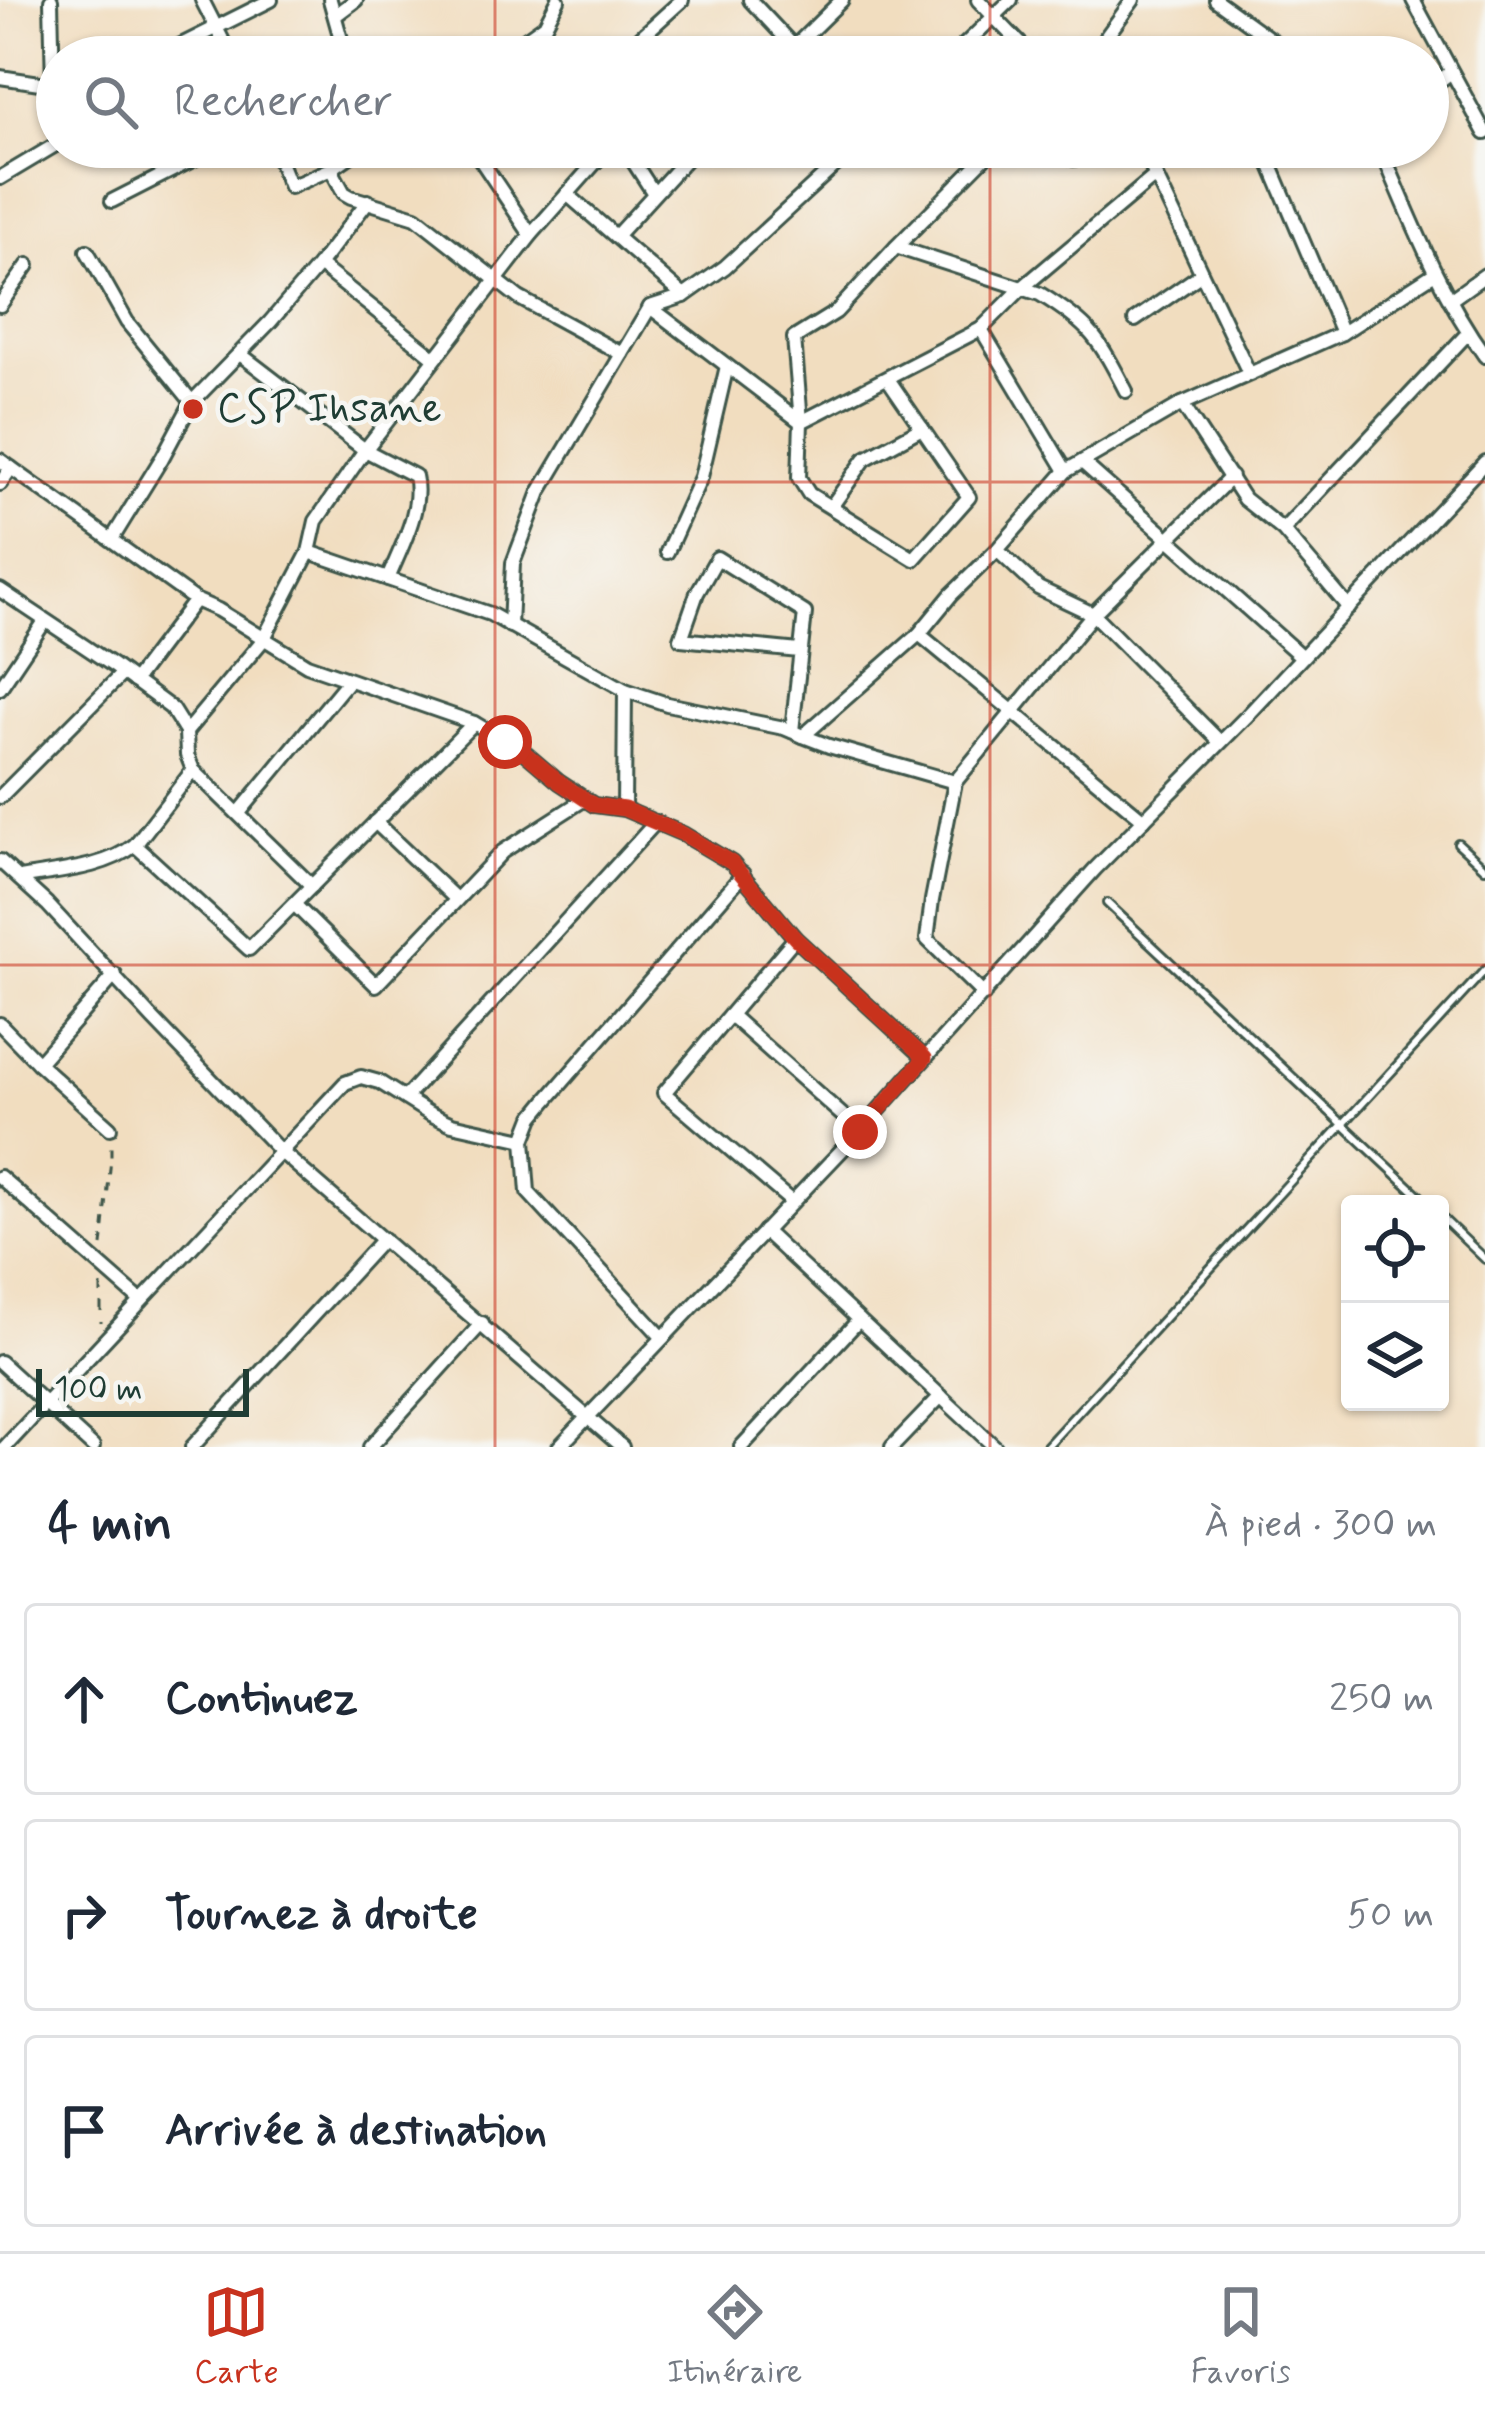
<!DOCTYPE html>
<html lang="fr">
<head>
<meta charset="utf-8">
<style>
  :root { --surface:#fff; --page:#f6f6f7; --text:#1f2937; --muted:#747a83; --line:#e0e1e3; --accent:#c8321e }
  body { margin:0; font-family:Mynerve,sans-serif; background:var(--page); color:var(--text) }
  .controls { position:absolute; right:36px; bottom:36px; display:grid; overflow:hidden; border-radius:12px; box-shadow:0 3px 9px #0004 }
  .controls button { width:108px; height:108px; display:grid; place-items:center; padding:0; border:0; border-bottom:3px solid var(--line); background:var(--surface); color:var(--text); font:60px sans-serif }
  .scale { position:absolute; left:36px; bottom:30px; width:213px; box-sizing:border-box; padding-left:12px; border:6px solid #1f3d34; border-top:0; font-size:33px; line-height:42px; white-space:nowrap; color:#1f3d34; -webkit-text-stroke:9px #f6f6f2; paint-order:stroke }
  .stop { position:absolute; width:36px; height:36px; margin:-27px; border:9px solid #c8321e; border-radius:50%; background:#fff }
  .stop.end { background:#c8321e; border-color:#fff; box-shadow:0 3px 12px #0008 }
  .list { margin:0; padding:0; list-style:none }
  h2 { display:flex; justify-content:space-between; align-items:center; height:156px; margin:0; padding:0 48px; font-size:51px }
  h2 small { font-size:39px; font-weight:400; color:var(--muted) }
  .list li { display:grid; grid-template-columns:78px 1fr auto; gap:36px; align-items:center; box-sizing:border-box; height:192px; margin:0 24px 24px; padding:0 24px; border:3px solid var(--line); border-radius:12px }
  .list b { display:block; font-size:45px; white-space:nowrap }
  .list em { font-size:39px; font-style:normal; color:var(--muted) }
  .icon { flex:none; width:66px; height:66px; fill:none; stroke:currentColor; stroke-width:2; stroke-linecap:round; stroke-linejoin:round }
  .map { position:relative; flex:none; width:1485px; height:1447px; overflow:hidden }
  .search { position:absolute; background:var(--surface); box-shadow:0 3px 9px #0004; left:36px; right:36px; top:36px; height:132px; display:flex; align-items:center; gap:30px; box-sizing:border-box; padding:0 42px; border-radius:66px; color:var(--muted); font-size:45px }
  .sheet { height:804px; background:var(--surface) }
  nav { display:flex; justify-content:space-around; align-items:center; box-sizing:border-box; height:168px; border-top:3px solid var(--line); background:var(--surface); font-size:33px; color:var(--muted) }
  nav a { display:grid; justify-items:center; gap:6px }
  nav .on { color:var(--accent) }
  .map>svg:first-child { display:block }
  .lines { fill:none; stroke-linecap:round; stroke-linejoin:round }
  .service-casing { stroke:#3e5549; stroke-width:12 }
  .minor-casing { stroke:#3e5549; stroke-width:18 }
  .path { stroke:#3e5549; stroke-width:3; stroke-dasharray:9 9; stroke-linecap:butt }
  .service { stroke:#fff; stroke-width:6 }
  .minor { stroke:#fff; stroke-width:12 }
  .route { stroke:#c8321e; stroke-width:15 }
  .grid { fill:none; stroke:#c8321e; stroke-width:3; stroke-opacity:0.55 }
  .poi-dot { fill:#c8321e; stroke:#f6f6f2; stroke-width:4.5 }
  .labels { text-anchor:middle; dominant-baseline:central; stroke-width:9; stroke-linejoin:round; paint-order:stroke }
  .poi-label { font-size:42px; fill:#1f3d34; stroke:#f6f6f2; text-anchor:start }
</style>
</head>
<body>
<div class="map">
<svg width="1485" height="1447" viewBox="0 0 1485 1447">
  <rect width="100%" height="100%" fill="#f6f6f2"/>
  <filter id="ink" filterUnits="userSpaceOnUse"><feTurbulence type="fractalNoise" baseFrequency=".00833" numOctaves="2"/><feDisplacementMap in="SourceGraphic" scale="24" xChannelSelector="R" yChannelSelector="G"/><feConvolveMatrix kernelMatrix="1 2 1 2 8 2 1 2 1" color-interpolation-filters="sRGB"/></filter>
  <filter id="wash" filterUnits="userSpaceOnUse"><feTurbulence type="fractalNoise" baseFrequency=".004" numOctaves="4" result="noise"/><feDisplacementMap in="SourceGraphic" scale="48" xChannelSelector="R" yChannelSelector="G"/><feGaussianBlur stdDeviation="2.7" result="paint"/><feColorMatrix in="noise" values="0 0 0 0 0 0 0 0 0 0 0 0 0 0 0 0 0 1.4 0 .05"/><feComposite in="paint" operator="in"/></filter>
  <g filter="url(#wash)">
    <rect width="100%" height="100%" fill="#f1ddbf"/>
  </g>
  <g filter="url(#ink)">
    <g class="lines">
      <defs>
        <g id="service">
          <path d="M1458,843L1485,868"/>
          <path d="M1107,903L1428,1204"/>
          <path d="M1440,1216L1485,1259"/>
          <path d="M1046,1447L1485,970"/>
        </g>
        <g id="minor">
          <path d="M51,0L53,85L57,92"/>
          <path d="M202,0L231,57"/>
          <path d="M330,0L346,57"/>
          <path d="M750,0L794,47"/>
          <path d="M978,0L1033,57"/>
          <path d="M1216,0L1295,57"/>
          <path d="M1413,0L1485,133"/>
          <path d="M336,15L356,0"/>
          <path d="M157,57L271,0"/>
          <path d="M500,57L545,25L558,0"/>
          <path d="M619,57L682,0"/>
          <path d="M784,57L842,0"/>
          <path d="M952,57L1011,0"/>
          <path d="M1087,57L1101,44L1133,0"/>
          <path d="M0,77L53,85"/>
          <path d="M1428,90L1451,72"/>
          <path d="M274,147L290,187L331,169L363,147"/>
          <path d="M472,147L531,235"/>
          <path d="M624,147L653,192"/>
          <path d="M1065,147L1074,159"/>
          <path d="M1142,147L1249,373"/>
          <path d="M1263,147L1342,333"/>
          <path d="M1380,147C1411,219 1439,292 1485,356"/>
          <path d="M331,169L344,193L351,197L416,217L519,298L622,354"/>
          <path d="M0,178L57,144"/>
          <path d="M567,194L684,296"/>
          <path d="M112,201L218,147"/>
          <path d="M616,236L697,147"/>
          <path d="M896,247L1040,294C1091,325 1099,339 1126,391"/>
          <path d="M87,251L127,322L192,402"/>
          <path d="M319,265L434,357"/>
          <path d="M1450,300L1485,275"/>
          <path d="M0,305L28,265"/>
          <path d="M650,307L801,422"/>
          <path d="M1135,320L1200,275"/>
          <path d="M981,329L1066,471"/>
          <path d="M240,354L365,450L415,476C423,509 400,549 388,579"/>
          <path d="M888,379L969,497L914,559L809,494L799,478L801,422L794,338L836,312L896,247L995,147"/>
          <path d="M1182,404L1244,499L1283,530L1349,608"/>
          <path d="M801,422L981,329L1022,288L1155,176"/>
          <path d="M0,460L195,600L218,610L307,665L474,723L525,753L559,782L594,805L624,809L683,834L732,863L795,938L925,1058"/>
          <path d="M1082,462L1302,657"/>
          <path d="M0,484L11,468"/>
          <path d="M831,507L865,459L922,428"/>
          <path d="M1283,530L1468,333"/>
          <path d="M112,539L162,458L192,402L270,322L319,265L368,201"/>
          <path d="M997,550L1038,588L1093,614L1220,742"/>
          <path d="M309,552L490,614L625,690L667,704L784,728L803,736L919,634L951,595L997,550L1066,471L1182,404L1342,333L1435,273"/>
          <path d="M667,552L701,477L727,366"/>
          <path d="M0,590L114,666L171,708L186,732L187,755L193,770L312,886"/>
          <path d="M510,626L513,563L540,492L650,307L684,296L725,267L855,147"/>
          <path d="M919,634L1144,820"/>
          <path d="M134,681L195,600"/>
          <path d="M0,688L45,621"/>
          <path d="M792,731L805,613L717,558L697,593L681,639L799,651"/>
          <path d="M186,732L263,640L309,552L316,521L365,450L531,235L609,147"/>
          <path d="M803,736L829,746L955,782"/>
          <path d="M0,797L123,673"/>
          <path d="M624,809L625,690"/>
          <path d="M239,813L348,681"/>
          <path d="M375,822L456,899"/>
          <path d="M135,845L249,949L474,723"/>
          <path d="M0,861L47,904L153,1019L280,1151L622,1447"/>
          <path d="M19,878C57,871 104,869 135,845L193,770"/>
          <path d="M295,905L376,985L502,852L585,799"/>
          <path d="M984,995L927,939L932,900L955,782L1093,614L1231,477"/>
          <path d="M730,1015L860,1131"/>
          <path d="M0,1024L38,1063L110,1128"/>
          <path d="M38,1063L115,975"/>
          <path d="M405,1098L656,822"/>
          <path d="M0,1177L141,1301"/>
          <path d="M792,1202L664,1093L795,938"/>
          <path d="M764,1231L995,1447"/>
          <path d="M662,1337L528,1192L524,1140L533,1117L546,1101L743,874"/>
          <path d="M0,1362L93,1447"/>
          <path d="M5,1447L345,1083L361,1077L379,1082L430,1114L452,1124L524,1140"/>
          <path d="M192,1447L383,1239"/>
          <path d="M370,1447L482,1323"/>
          <path d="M559,1447L860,1131L1095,869L1248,715L1485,462"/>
          <path d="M741,1447L859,1320"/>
          <path d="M892,1447L941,1396"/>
        </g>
      </defs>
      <use href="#service" class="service-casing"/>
      <use href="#minor" class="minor-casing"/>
      <g class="path">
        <path d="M102,1246L111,1159V1142"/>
        <path d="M101,1285V1323"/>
      </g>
      <use href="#service" class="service"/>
      <use href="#minor" class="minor"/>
    </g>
  </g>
  <g class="lines" filter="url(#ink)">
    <path class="route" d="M505,742L525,753L559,782L594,805L624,809L683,834L732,863L795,938L925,1058L860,1132"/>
  </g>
  <path class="grid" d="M495,0V57M990,0V57M495,147V1447M990,147V1447M0,482H1485M0,965H1485"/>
  <circle class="poi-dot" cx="193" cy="409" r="12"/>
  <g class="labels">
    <g class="poi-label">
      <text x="217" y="409">CSP Ihsane</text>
    </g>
  </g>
</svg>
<div class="controls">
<button><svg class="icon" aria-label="locate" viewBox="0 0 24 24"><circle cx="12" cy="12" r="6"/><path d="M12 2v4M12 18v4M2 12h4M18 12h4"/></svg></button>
<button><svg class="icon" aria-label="layers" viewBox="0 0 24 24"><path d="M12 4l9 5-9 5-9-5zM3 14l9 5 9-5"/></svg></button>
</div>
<div class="scale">100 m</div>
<div class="stop" style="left:505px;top:742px"></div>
<div class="stop end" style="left:860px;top:1132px"></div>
<div class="search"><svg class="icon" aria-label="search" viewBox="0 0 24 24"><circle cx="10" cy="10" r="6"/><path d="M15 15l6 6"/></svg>Rechercher</div>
</div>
<section class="sheet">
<h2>4 min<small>À pied · 300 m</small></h2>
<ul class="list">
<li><svg class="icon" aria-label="ahead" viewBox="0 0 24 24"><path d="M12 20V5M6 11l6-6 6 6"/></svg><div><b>Continuez</b></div><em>250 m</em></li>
<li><svg class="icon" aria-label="right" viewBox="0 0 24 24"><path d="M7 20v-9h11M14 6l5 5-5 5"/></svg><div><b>Tournez à droite</b></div><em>50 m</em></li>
<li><svg class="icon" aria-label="arrive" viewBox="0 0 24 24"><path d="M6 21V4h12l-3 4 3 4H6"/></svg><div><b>Arrivée à destination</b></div></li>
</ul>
</section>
<nav>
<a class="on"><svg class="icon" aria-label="map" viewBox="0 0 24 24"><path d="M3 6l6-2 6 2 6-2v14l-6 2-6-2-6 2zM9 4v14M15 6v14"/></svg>Carte</a>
<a><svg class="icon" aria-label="directions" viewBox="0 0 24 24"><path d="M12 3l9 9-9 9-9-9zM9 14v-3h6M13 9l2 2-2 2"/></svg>Itinéraire</a>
<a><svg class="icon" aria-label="saved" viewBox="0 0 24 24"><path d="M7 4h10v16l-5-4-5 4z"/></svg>Favoris</a>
</nav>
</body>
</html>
